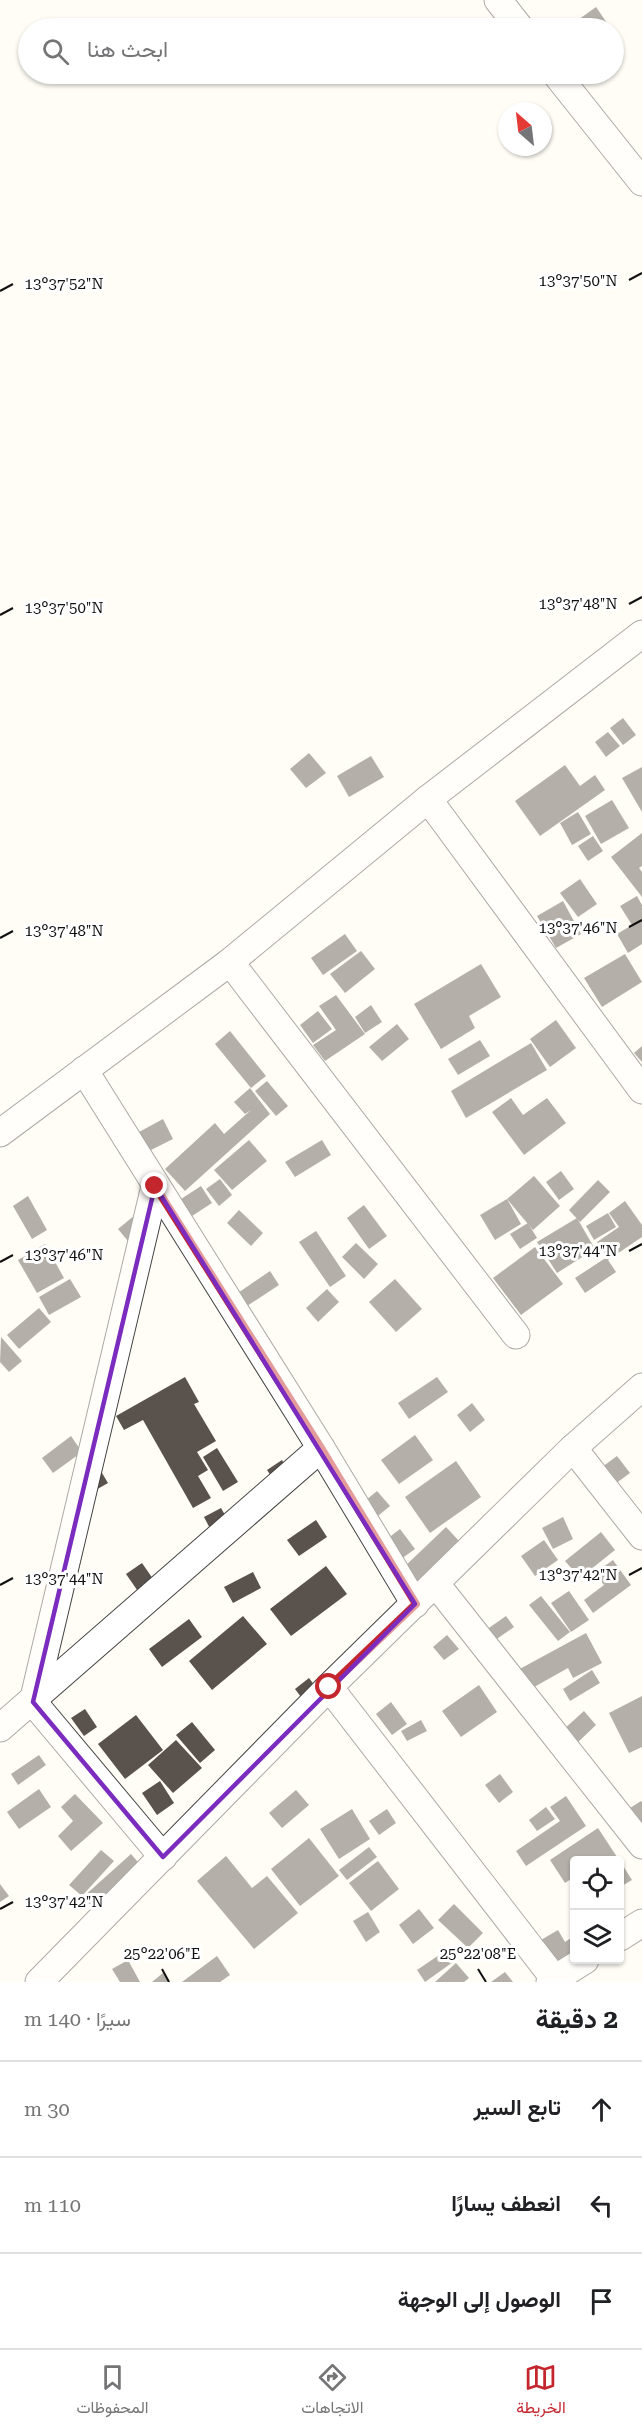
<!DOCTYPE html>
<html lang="ar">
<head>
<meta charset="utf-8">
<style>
  :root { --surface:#fff; --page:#f6f6f6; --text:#202124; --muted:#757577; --line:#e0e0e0; --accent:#c4262e }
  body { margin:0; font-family:"Roboto Serif",Vazirmatn,serif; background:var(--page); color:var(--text); direction:rtl }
  .controls { position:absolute; right:18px; bottom:18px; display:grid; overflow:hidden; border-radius:6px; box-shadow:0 2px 4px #0004 }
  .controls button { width:54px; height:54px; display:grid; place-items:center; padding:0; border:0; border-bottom:2px solid var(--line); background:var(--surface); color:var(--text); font:30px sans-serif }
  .compass { position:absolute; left:498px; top:102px; width:54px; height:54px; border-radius:50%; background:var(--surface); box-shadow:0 2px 4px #0004; rotate:332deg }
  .stop { position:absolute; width:18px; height:18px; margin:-14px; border:4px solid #c4262e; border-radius:50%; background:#fff }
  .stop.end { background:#c4262e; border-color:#fff; box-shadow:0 2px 6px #0008 }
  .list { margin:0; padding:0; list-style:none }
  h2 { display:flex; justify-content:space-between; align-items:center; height:78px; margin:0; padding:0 24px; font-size:26px }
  h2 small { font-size:20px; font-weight:400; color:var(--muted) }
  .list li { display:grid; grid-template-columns:39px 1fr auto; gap:18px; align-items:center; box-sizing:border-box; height:96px; padding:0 24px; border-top:2px solid var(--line) }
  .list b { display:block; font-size:22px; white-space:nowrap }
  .list em { font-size:20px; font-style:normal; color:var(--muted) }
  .icon { flex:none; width:33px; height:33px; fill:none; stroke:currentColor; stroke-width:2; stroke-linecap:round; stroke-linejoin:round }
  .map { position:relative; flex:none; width:642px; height:1982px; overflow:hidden; direction:ltr }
  .search { position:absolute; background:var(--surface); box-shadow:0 2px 4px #0004; left:18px; right:18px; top:18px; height:66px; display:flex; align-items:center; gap:15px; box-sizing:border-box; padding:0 21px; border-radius:33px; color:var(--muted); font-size:22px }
  .sheet { height:366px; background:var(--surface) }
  nav { display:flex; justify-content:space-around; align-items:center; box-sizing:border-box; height:84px; border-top:2px solid var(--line); background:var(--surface); font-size:16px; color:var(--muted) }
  nav a { display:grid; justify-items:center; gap:3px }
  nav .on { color:var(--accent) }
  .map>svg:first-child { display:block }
  .building { fill:#5a524d }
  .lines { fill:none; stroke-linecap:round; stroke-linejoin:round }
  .minor-casing { stroke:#444; stroke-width:29 }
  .minor { stroke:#fff; stroke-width:27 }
  .route { stroke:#c4262e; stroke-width:8 }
  .marked { fill:none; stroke:#7b2cbf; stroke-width:4.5; stroke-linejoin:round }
  .ticks { fill:none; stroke:#111; stroke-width:2 }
  .ticks-label { font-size:15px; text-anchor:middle; fill:#111; stroke:#fff; stroke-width:6; stroke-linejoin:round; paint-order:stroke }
</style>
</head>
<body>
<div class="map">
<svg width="642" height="1982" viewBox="0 0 642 1982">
  <rect width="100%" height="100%" fill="#fffdf5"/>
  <g class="building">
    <path d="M596,7L607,23L599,28H573L571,25Z"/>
    <path d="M623,718L636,735L623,745L610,728Z"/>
    <path d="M608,732L620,746L606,757L595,742Z"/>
    <path d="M309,753L326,773L306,788L290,769Z"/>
    <path d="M371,756L384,777L349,797L337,776Z"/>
    <path d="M565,765L580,786L595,775L605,790L540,836L515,801Z"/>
    <path d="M642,767V812L622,778Z"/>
    <path d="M612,800L629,828L601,844L585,816Z"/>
    <path d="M578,812L591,834L572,845L560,823Z"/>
    <path d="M642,833V866L639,868L642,872V897L611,857Z"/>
    <path d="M593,836L603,851L588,861L578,846Z"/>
    <path d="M580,879L597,904L578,917L560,893Z"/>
    <path d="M637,896L642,905V944L628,953L617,934L632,925L620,906Z"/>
    <path d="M563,901L581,934L556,948L537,916Z"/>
    <path d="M345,934L357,951L323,975L311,958Z"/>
    <path d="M361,951L375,969L345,993L330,974Z"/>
    <path d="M625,954L642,982L602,1007L584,978Z"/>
    <path d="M481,964L501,997L469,1016L475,1028L441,1049L414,1004Z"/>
    <path d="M336,995L365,1034L325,1061L313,1045L336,1030L319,1006Z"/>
    <path d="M371,1005L382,1022L365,1033L355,1017Z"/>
    <path d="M318,1011L332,1029L313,1043L300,1025Z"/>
    <path d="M556,1020L576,1048L550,1067L530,1039Z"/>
    <path d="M397,1024L409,1039L382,1061L369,1047Z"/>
    <path d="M230,1031L266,1076L251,1088L215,1044Z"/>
    <path d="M480,1040L490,1056L458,1075L448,1059Z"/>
    <path d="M531,1043L547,1070L466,1118L451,1091Z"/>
    <path d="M642,1046V1062L634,1053Z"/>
    <path d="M267,1081L288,1106L276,1116L255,1091Z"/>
    <path d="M250,1088L270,1114L185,1191L165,1169L215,1123L224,1134L251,1110L245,1114L234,1102Z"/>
    <path d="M511,1098L523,1115L547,1098L566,1123L524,1155L492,1112Z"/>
    <path d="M163,1119L173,1139L149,1151L139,1132Z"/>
    <path d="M249,1140L267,1161L232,1190L214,1170Z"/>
    <path d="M322,1140L331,1155L295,1177L285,1162Z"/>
    <path d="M561,1171L574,1189L559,1200L546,1182Z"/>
    <path d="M534,1176L560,1206L533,1230L507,1199Z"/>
    <path d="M220,1179L232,1195L219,1206L206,1189Z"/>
    <path d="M598,1180L610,1192L580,1222L569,1210Z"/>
    <path d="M201,1186L212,1203L192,1216L181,1199Z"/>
    <path d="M28,1196L47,1230L32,1239L13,1206Z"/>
    <path d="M507,1199L521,1224L495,1240L480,1215Z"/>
    <path d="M625,1201L642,1225V1237L608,1260L616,1272L585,1293L575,1278L607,1257L597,1242L619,1227L609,1213Z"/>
    <path d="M364,1205L387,1236L369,1249L347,1218Z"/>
    <path d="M239,1210L263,1233L251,1246L227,1223Z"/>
    <path d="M608,1213L616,1227L594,1240L586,1226Z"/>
    <path d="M135,1215L132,1246L118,1229Z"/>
    <path d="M577,1218L595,1249L557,1273L537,1242Z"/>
    <path d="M528,1223L537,1238L520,1249L510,1234Z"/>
    <path d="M316,1231L346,1276L330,1287L299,1242Z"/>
    <path d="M356,1243L378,1264L364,1279L342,1257Z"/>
    <path d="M45,1244L64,1278L37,1293L18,1260Z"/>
    <path d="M535,1247L563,1284L521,1315L493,1278Z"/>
    <path d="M270,1271L279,1285L244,1308L235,1295Z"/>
    <path d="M70,1279L81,1297L49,1315L39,1297Z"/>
    <path d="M395,1279L422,1309L396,1332L369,1302Z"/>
    <path d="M327,1289L339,1302L318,1322L306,1308Z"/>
    <path d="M39,1308L51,1322L19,1349L7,1335Z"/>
    <path d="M1,1337L22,1361L9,1372L0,1362Z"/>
    <path d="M185,1377L199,1402L194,1404L216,1441L197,1452L208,1470L198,1476L211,1498L193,1508L143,1420L124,1430L116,1416Z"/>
    <path d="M437,1377L448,1392L409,1419L398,1403Z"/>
    <path d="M472,1403L485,1420L470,1432L457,1415Z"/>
    <path d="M415,1435L433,1460L399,1484L381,1460Z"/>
    <path d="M71,1436L82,1452L53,1473L42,1458Z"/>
    <path d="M217,1448L238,1482L223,1491L203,1457Z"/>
    <path d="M617,1456L630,1473L611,1487L598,1470Z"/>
    <path d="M93,1458L108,1483L94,1491Z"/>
    <path d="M282,1460L293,1479L279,1488L267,1470Z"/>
    <path d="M456,1461L481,1497L430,1533L405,1497Z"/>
    <path d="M377,1491L390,1506L373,1520L360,1505Z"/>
    <path d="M221,1508L233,1529L215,1538L204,1517Z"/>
    <path d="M563,1517L573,1539L553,1549L542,1528Z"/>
    <path d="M316,1520L327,1537L299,1556L287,1540Z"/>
    <path d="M446,1527L460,1542L415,1585L401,1570Z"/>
    <path d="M400,1529L415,1549L397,1562L383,1542Z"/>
    <path d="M601,1532L615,1550L580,1578L565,1561Z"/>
    <path d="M544,1540L558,1560L535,1576L521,1556Z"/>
    <path d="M613,1560L631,1585L593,1613L584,1600L604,1585L595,1573Z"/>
    <path d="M142,1563L160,1589L144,1600L126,1574Z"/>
    <path d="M326,1566L347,1594L291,1636L270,1609Z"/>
    <path d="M253,1572L261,1588L233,1603L224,1587Z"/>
    <path d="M569,1591L589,1620L571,1632L551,1603Z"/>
    <path d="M541,1596L570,1632L558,1641L529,1605Z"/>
    <path d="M243,1616L267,1644L212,1690L189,1661Z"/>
    <path d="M506,1616L514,1627L494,1641L486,1630Z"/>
    <path d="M189,1619L202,1637L162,1667L149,1649Z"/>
    <path d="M586,1633L602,1663L573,1678L568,1668L527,1691L516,1671Z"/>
    <path d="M447,1635L459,1649L444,1660L433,1647Z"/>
    <path d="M592,1670L600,1683L570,1701L563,1689Z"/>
    <path d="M309,1678L321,1694L307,1705L295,1689Z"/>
    <path d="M479,1685L497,1712L461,1737L442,1711Z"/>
    <path d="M642,1696V1747L629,1753L609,1713Z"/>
    <path d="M391,1702L407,1724L392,1735L376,1714Z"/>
    <path d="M85,1709L97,1727L84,1736L71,1718Z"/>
    <path d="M584,1711L596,1725L575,1745L563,1730Z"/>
    <path d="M136,1715L163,1750L125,1779L98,1744Z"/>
    <path d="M421,1720L427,1731L407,1741L401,1731Z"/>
    <path d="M192,1722L215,1750L200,1763L176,1735Z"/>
    <path d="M176,1740L202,1768L173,1793L148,1765Z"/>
    <path d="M39,1755L46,1765L18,1785L11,1774Z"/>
    <path d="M500,1774L513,1792L499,1803L485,1785Z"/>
    <path d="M160,1781L174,1803L157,1815L142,1793Z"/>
    <path d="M39,1789L51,1807L19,1829L7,1812Z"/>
    <path d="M296,1790L309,1805L282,1828L269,1813Z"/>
    <path d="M75,1794L103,1823L71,1851L58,1836L73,1821L61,1807Z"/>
    <path d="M566,1796L586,1826L526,1866L516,1851L560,1821L550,1807Z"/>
    <path d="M641,1801L642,1802V1829L624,1812Z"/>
    <path d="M546,1807L555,1819L537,1831L529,1820Z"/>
    <path d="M352,1809L370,1839L339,1859L320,1829Z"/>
    <path d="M387,1809L396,1823L379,1835L369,1821Z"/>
    <path d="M598,1828L619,1860H574V1877L565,1883L550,1860Z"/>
    <path d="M309,1838L339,1876L300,1906L271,1869Z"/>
    <path d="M369,1847L377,1857L347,1880L339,1870Z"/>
    <path d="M101,1850L114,1861L82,1896L69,1885Z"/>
    <path d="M131,1854L143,1868L96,1911L83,1897Z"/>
    <path d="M226,1856L252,1888L267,1876L298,1913L254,1949L197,1881Z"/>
    <path d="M378,1861L399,1889L371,1911L349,1883Z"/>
    <path d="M620,1861L632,1880L620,1887Z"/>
    <path d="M0,1884L9,1896L0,1902Z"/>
    <path d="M454,1904L483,1933L468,1948L438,1920Z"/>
    <path d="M419,1909L434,1928L413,1944L399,1925Z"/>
    <path d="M368,1912L380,1932L366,1942L353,1921Z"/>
    <path d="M558,1930L565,1942L574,1936V1959L559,1969L541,1940Z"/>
    <path d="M445,1951L453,1962L425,1982L417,1970Z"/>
    <path d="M217,1956L230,1975L220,1982H182Z"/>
    <path d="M128,1960L140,1982H120L112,1969Z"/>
    <path d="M456,1963L469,1978L464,1982H435Z"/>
    <path d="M505,1972L513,1982H491Z"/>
    <path d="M163,1973L170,1982H152Z"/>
  </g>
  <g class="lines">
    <defs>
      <g id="minor">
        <path d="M498,0L520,28"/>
        <path d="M556,74L642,182"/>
        <path d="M428,799L642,1090"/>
        <path d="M230,962L516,1335"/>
        <path d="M84,1070L321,1448L415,1604"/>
        <path d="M0,1133L230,962L428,799L642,634"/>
        <path d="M155,1186L33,1702L163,1857"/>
        <path d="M573,1448L642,1536"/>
        <path d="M436,1584L642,1845"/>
        <path d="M329,1687L557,1982"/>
        <path d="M0,1728L321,1448"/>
        <path d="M620,1937L642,1923"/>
        <path d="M39,1982L329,1687L573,1448L642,1387"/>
        <path d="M550,1982L585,1960"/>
      </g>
    </defs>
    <use href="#minor" class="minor-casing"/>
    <use href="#minor" class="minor"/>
  </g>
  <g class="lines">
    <path class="route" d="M155,1186L321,1448L416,1604L329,1687"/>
  </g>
  <path d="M0 0H642V1982H0ZM155,1186L415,1604L163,1857L33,1702Z" fill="#fffdf5" fill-opacity=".55" fill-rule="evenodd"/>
  <path class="marked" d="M155,1186L415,1604L163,1857L33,1702Z"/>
  <path class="ticks" d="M629,280L642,273M0,291L13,284M629,604L642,597M0,615L13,608M629,927L642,920M0,938L13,931M629,1251L642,1244M0,1262L13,1255M629,1575L642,1568M0,1585L13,1578M0,1909L13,1902M162,1969L169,1982M478,1969L486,1982"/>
  <g class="ticks-label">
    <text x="578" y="286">13°37'50"N</text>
    <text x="64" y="289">13°37'52"N</text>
    <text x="578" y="609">13°37'48"N</text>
    <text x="64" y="613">13°37'50"N</text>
    <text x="578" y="933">13°37'46"N</text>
    <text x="64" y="936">13°37'48"N</text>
    <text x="578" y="1256">13°37'44"N</text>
    <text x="64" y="1260">13°37'46"N</text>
    <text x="578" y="1580">13°37'42"N</text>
    <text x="64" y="1584">13°37'44"N</text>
    <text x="64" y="1907">13°37'42"N</text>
    <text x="162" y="1959">25°22'06"E</text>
    <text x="478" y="1959">25°22'08"E</text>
  </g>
</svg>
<div class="controls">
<button><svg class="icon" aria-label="locate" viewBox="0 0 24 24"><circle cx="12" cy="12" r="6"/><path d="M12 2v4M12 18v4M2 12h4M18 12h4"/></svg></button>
<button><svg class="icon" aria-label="layers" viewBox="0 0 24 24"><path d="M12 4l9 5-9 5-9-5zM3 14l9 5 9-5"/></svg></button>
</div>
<svg class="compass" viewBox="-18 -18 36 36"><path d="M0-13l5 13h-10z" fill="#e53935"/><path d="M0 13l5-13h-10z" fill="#757577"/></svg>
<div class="stop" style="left:329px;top:1687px"></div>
<div class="stop end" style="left:155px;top:1186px"></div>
<div class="search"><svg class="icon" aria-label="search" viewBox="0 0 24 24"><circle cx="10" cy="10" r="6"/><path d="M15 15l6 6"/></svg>ابحث هنا</div>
</div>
<section class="sheet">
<h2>2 دقيقة<small>سيرًا · 140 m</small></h2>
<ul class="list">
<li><svg class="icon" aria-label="ahead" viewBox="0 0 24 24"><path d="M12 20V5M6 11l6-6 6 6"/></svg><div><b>تابع السير</b></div><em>30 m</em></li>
<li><svg class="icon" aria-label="left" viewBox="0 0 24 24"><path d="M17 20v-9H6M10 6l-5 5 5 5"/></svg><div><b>انعطف يسارًا</b></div><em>110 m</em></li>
<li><svg class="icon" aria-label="arrive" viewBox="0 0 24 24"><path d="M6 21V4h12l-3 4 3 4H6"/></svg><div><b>الوصول إلى الوجهة</b></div></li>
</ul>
</section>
<nav>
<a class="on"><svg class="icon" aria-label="map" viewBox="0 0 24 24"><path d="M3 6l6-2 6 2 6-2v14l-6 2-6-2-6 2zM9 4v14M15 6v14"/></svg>الخريطة</a>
<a><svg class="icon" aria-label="directions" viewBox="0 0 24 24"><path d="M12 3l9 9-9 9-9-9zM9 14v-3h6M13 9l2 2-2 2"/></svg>الاتجاهات</a>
<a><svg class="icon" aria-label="saved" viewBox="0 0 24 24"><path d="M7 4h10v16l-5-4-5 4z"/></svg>المحفوظات</a>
</nav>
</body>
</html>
